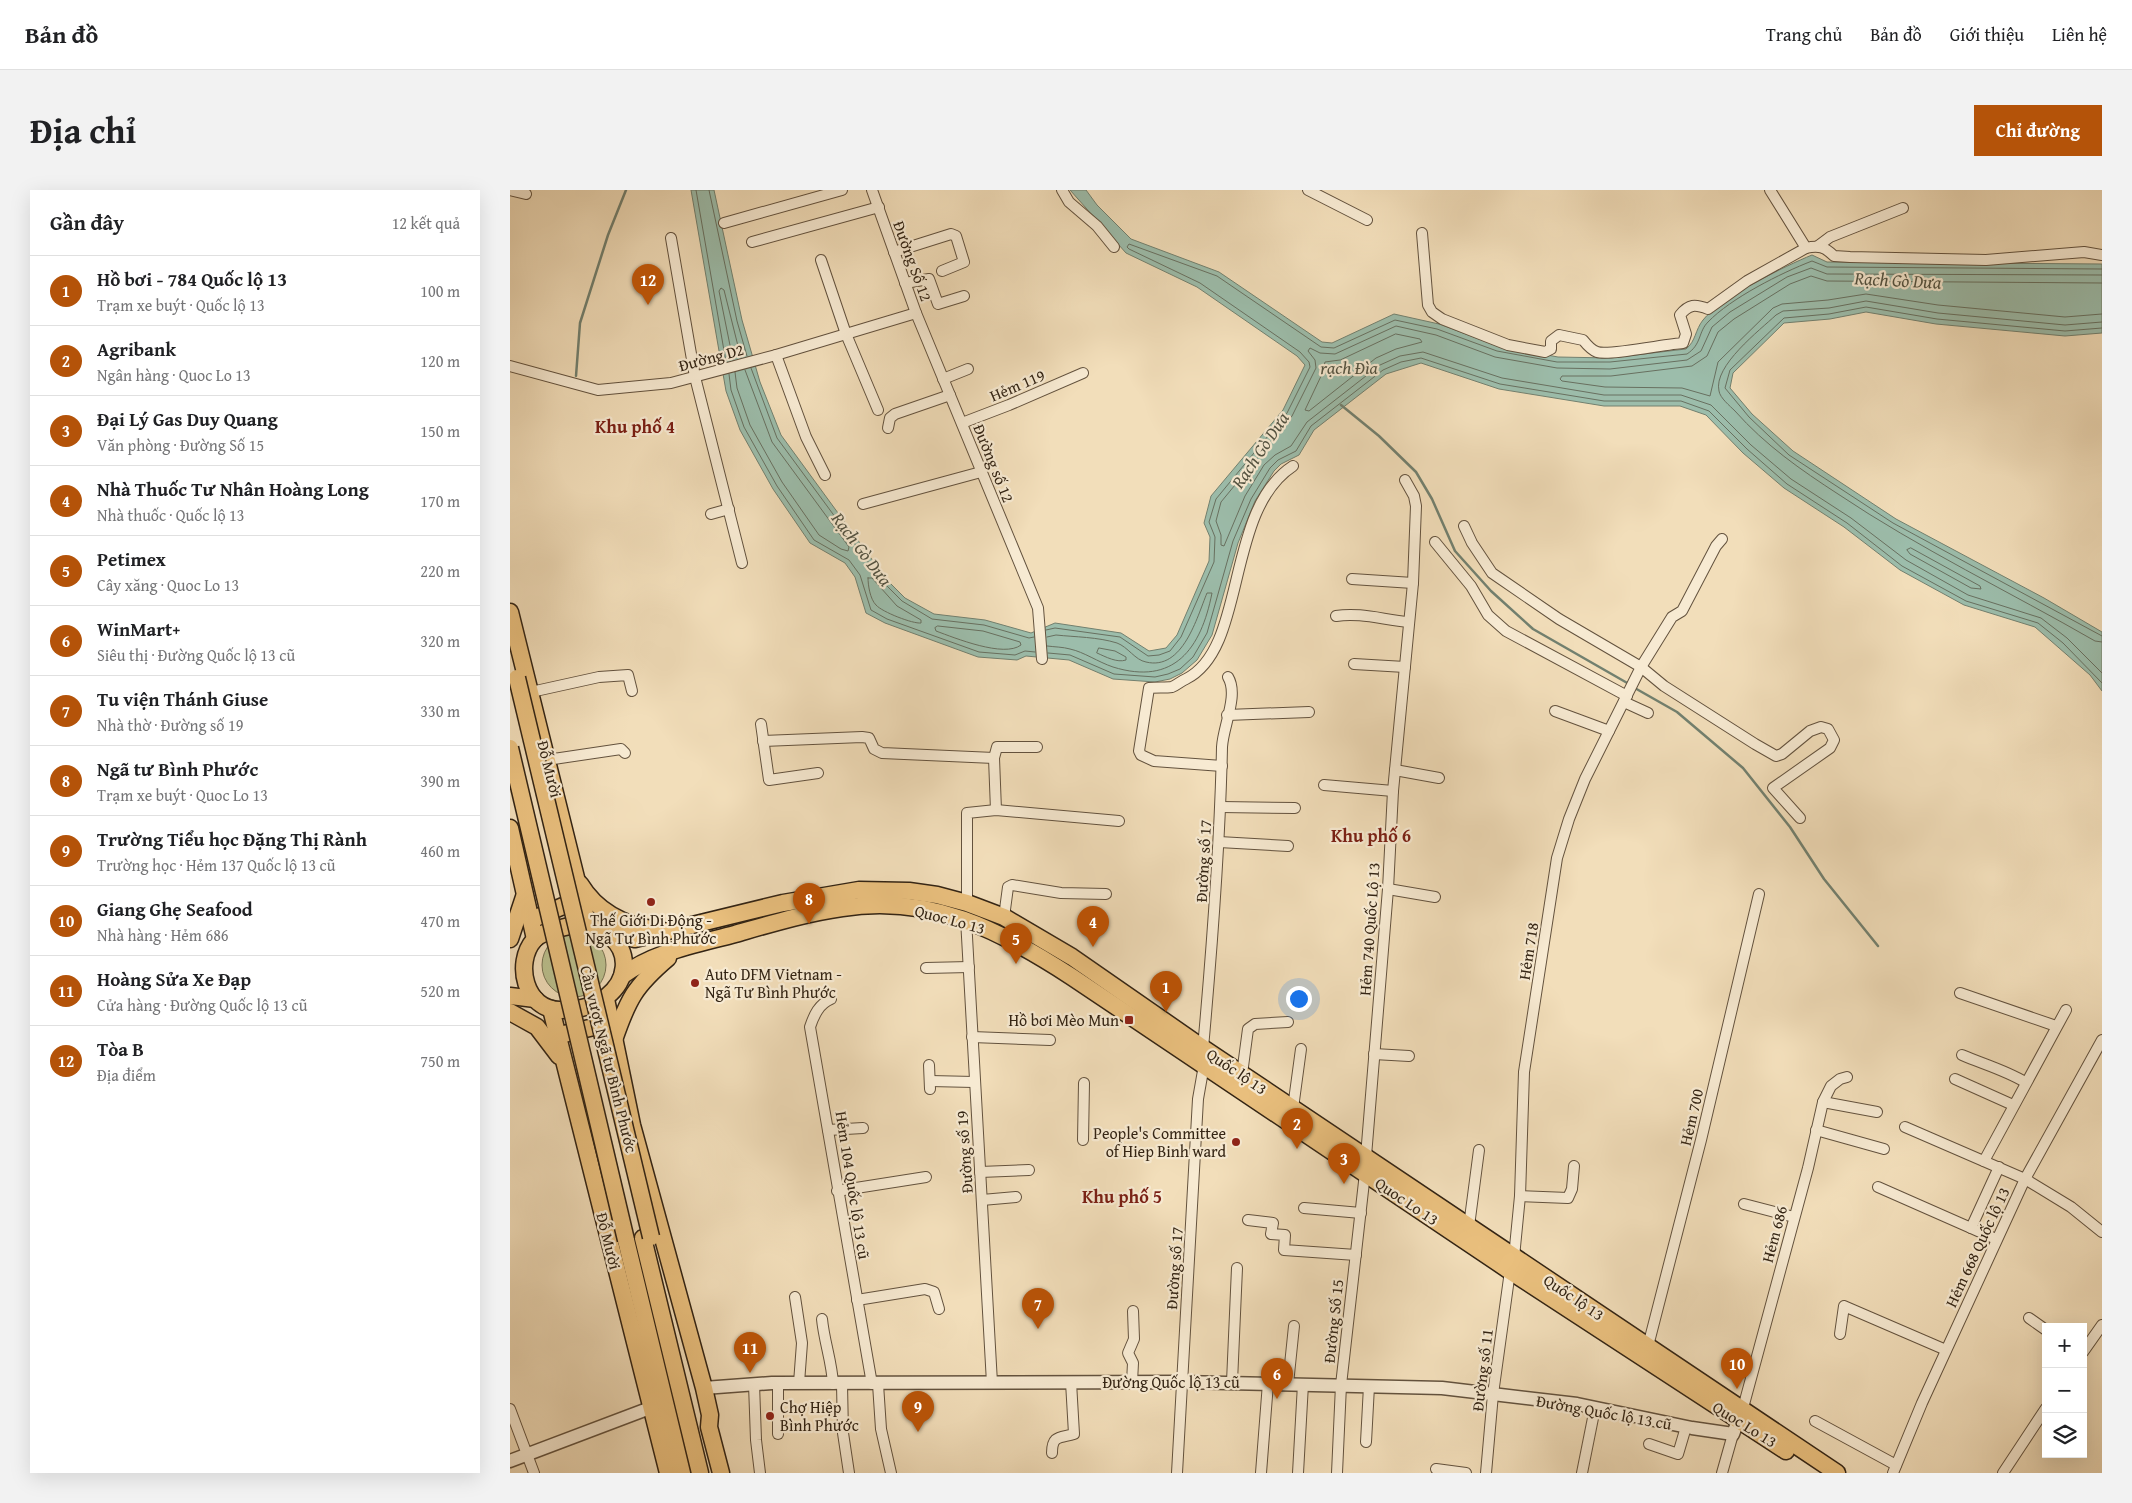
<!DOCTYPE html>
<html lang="vi">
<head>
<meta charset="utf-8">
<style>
  :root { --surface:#fff; --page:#f2f2f2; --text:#202124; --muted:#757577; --line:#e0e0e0; --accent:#b45309 }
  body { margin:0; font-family:"Gentium Book Plus",serif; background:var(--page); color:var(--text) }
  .controls { position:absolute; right:15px; bottom:15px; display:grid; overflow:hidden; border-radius:0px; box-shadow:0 5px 20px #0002 }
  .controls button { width:45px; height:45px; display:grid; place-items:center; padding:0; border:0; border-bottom:1px solid var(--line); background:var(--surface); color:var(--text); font:25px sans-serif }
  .you { position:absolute; left:788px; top:808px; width:18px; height:18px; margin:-12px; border:4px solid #fff; border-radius:50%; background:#1a73e8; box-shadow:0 0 0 8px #1a73e833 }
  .badge { display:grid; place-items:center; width:32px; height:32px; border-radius:50%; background:var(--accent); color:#fff; font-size:16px; font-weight:700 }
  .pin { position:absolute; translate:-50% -41px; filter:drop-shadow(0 1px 2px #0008) }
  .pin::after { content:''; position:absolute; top:26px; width:18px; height:15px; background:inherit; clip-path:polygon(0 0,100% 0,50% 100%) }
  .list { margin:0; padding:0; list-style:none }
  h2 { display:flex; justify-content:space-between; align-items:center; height:65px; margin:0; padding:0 20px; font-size:21px }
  h2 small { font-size:16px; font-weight:400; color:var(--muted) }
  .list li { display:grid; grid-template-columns:32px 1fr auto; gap:15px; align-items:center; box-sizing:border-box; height:70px; padding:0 20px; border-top:1px solid var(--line) }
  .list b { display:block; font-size:19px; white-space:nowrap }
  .list p { margin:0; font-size:16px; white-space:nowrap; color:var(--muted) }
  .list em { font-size:16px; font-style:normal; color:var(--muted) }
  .icon { flex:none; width:28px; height:28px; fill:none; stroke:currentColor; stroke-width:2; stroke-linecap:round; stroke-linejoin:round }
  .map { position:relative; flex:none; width:1592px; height:1283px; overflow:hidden; border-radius:0px }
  header { display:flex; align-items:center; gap:30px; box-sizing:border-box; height:70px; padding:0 25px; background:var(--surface); border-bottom:1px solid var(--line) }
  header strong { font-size:24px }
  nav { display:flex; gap:28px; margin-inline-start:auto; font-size:18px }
  .intro { display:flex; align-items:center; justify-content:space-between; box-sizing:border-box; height:120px; padding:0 30px }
  h1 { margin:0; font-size:35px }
  .button { padding:12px 22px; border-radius:0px; background:var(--accent); color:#fff; font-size:18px; font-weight:700 }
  main { display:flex; gap:30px; padding:0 30px }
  aside { flex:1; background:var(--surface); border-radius:0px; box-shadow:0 5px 20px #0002 }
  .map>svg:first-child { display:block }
  .green { fill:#bbc18f; stroke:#777252 }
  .water { fill:#9cbdab; stroke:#72806f }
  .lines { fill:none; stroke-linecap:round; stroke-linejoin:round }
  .shore { stroke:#687060; stroke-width:1 }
  .stream { stroke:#72806f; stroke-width:2.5 }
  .minor-casing { stroke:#63523e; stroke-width:12 }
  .tertiary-casing { stroke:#63523e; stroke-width:15 }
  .trunk-casing { stroke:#332414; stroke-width:19 }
  .minor { stroke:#f7ead2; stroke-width:10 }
  .tertiary { stroke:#f7ead2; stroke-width:12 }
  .trunk { stroke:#e9bf7d; stroke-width:16 }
  .trunk-bridge-casing { stroke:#332414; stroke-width:19; stroke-linecap:butt }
  .trunk-bridge { stroke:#e9bf7d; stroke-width:16 }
  .poi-dot { fill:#8f2418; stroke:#f7ead2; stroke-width:2 }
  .labels { text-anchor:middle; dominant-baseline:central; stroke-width:4.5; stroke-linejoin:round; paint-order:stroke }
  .street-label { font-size:16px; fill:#332414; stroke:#f7ead2 }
  .poi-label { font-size:16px; fill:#332414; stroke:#f7ead2; text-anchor:start }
  .water-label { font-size:18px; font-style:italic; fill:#525241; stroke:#f7ead2 }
  .neighbourhood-label { font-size:18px; font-weight:bold; fill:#7a1f14; stroke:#f7ead2 }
</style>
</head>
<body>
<header>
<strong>Bản đồ</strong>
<nav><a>Trang chủ</a><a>Bản đồ</a><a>Giới thiệu</a><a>Liên hệ</a></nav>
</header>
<div class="intro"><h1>Địa chỉ</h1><a class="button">Chỉ đường</a></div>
<main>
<aside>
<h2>Gần đây<small>12 kết quả</small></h2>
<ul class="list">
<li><span class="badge">1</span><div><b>Hồ bơi - 784 Quốc lộ 13</b><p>Trạm xe buýt · Quốc lộ 13</p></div><em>100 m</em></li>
<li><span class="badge">2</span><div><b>Agribank</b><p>Ngân hàng · Quoc Lo 13</p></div><em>120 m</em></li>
<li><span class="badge">3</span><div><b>Đại Lý Gas Duy Quang</b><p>Văn phòng · Đường Số 15</p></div><em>150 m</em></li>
<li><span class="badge">4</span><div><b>Nhà Thuốc Tư Nhân Hoàng Long</b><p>Nhà thuốc · Quốc lộ 13</p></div><em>170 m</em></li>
<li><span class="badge">5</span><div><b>Petimex</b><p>Cây xăng · Quoc Lo 13</p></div><em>220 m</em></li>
<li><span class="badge">6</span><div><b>WinMart+</b><p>Siêu thị · Đường Quốc lộ 13 cũ</p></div><em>320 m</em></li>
<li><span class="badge">7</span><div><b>Tu viện Thánh Giuse</b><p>Nhà thờ · Đường số 19</p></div><em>330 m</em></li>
<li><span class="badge">8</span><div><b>Ngã tư Bình Phước</b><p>Trạm xe buýt · Quoc Lo 13</p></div><em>390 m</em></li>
<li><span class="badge">9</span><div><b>Trường Tiểu học Đặng Thị Rành</b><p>Trường học · Hẻm 137 Quốc lộ 13 cũ</p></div><em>460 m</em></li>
<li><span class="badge">10</span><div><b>Giang Ghẹ Seafood</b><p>Nhà hàng · Hẻm 686</p></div><em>470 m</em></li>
<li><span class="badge">11</span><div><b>Hoàng Sửa Xe Đạp</b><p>Cửa hàng · Đường Quốc lộ 13 cũ</p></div><em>520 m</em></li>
<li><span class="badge">12</span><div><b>Tòa B</b><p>Địa điểm</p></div><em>750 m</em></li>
</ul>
</aside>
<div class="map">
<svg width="1592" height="1283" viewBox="0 0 1592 1283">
  <rect width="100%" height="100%" fill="#f2deba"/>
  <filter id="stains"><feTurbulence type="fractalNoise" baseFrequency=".004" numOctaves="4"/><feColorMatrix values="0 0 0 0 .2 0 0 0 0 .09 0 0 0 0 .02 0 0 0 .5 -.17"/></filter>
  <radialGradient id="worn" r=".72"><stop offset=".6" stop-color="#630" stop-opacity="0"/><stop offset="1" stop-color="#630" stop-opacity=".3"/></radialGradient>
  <circle class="green" cx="64" cy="775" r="32"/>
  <path class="water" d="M181,0H204L232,130L250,192L271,245L377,390L395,408L424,424L475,430L521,443L545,433L611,443L639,461L656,458L667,445L699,371L700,347L694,333L701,306L773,220L795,175L787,166L687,97L616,63L560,0H576L587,15L621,49L709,82L812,152L822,153L884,124L929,134L988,156L1048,167L1100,168L1176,159C1186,151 1185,140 1193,130C1211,107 1275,76 1302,65L1317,72L1592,74V143L1555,146L1426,134L1356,122L1320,129L1274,133L1223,183L1220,198L1242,224L1283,261L1386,329L1534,408L1592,442V501L1580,485L1525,437L1454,415L1390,380L1334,337L1274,298L1233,263L1196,225L1170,216H1094L989,199L911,173L876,184L804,240L789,265L771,274L764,281L745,311L728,353L702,445L687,470L672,483L660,489L645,492L603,489L559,470L516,466L507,470L468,467L375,433L356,423L345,387L335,373L300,353L263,299L230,240L216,201Z"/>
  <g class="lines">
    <g class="shore">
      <path d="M186,0L216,172"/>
      <path d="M199,0L227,131L237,166"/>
      <path d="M1592,85L1317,84L1301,78L1277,87L1220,122L1202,137L1191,161L1177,170L1100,179L1047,178L985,167L926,145L886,136L825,164L810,163L800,158L798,161L805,170L806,178L782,226L711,312L706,331L711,345V355L714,356L735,306L754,275L765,265L781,256L797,232L870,175L890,166L913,162L992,188L1094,205H1171L1201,215L1241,255L1281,289L1341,328L1396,370L1458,405L1531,428L1557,448L1592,483"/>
      <path d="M1592,93L1317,91L1301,86L1280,94L1224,129L1208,142L1197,166L1182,176L1101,186H1052L1050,189L1052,191L1095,197L1172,198L1200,206L1208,172L1263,118L1272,114L1318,110L1356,104L1428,115L1555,127L1592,124"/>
      <path d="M1592,132L1555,135L1428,123L1356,111L1319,118L1273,121L1266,125C1250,140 1203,176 1209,201C1210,208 1220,216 1225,221C1255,255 1291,280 1328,304C1410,359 1500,402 1585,451L1592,452"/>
      <path d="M1592,138L1555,141L1427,129L1356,117L1319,124L1274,128L1220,180L1215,198L1239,227L1279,265L1383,333L1592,446"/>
      <path d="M886,144L910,149L912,152L886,159L866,168L799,221L795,220L812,184L815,172L830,170Z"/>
      <path d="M223,170L209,101L211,98L214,100L231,168"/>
      <path d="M241,178L267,248L373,392L392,411L422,429L474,435L519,448L524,447"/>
      <path d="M225,182L227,198L240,235L272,292L309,345L331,359L338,361L339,357L262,252L235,180"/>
      <path d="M219,184L221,200L234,237L267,296L304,350L339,370L350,385L361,420L377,429L469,462L505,465L515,461L525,462"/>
      <path d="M1401,358L1470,396L1471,399L1461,398L1400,364L1397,360Z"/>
      <path d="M358,388H362L387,416L411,430V433C403,434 372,422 366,415C360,409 358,395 358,388Z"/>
      <path d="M428,436L473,441L510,452L511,455C494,468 445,448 426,441L425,438Z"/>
      <path d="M536,440L545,438L610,447L638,466L649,465L660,461L671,447L704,372L705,347L699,332L706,309L777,223L800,177L799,172L790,162L690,93L619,59L617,57L619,54L707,86L811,157L824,158L885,130L927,139L987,161L1047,172H1100L1177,164C1192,154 1188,142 1198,132C1221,108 1271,83 1302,71L1317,77L1592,79"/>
      <path d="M537,447L546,445C565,447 588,447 607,453C618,457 625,470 636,472C673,481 687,427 697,403H702C691,459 664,496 603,477C588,472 574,462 560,459C553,457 545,457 537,456"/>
      <path d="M589,458L605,461L616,467V470C607,473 596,467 587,463Z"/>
      <path d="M538,463L560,465L604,484L645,487L658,484L670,479L683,467L697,443L723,351L741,309L760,278L768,270L786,261L801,236L873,180L891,172L911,168L990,194L1094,211H1171L1199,221L1237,259L1277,294L1337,333L1392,376L1456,411L1528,433L1553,453L1592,493"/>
    </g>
    <g class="stream">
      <path d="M66,186L70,133L98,45L116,0"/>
      <path d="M831,215L869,246L906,282L922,309L945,361L981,401L1023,439L1119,494"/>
      <path d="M1123,497L1167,522L1233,578L1280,637L1314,689L1368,756"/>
    </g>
    <defs>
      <g id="minor">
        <path d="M0,0L16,4"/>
        <path d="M362,0L406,123L528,418L532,469"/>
        <path d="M552,0L559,12L587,36L604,57"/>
        <path d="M798,0L857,30"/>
        <path d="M214,33L332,0"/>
        <path d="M912,43L918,115L922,122L932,129L998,155L1035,162L1041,159V151L1049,145L1073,150C1077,155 1081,160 1087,162C1099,166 1156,154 1173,153L1176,144L1170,125C1179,114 1185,114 1198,119L1237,91L1296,58L1260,0"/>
        <path d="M161,48L185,187L232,373"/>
        <path d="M242,52L369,17"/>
        <path d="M1308,56L1320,47L1393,18"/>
        <path d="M1296,58C1309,55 1315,57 1324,66L1340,67L1476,70L1574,62L1592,65"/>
        <path d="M384,62L441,44L446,46L454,72L432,81"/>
        <path d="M311,70L336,144L368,220"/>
        <path d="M395,93L419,89L428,114L454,106"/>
        <path d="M266,165L296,247L315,285"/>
        <path d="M0,176L88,200L161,193L266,165L406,123"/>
        <path d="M433,189L458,179"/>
        <path d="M452,233L499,215L573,183"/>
        <path d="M378,238L380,228L385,224L440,205"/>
        <path d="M353,314L471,282"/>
        <path d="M201,324L219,319"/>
        <path d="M954,336L962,353L982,383L1049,429L1131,477L1154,496L1245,554L1266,566L1272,564L1300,541L1311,537L1318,539L1324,550L1320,558L1263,598L1290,628"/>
        <path d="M925,352L961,396L978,425L996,441L1117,506"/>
        <path d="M842,389L903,393"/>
        <path d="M826,426C850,422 874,430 899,432"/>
        <path d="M844,474L895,477"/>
        <path d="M21,502L89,487L118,485L122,501"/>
        <path d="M1114,512L1138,523"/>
        <path d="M1045,521L1099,541"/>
        <path d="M717,525L799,522"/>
        <path d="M251,534L259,590L308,583"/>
        <path d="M253,551L352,547L359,548L364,559L372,563L484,568"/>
        <path d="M37,570L111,559L115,563"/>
        <path d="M712,576L644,571L631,565L629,561L639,498C647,497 655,498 662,497C667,495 671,491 676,489C738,458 714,321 783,276"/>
        <path d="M885,580L929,588"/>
        <path d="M814,595L883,601"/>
        <path d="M711,617L785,618"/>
        <path d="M486,620L484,568L487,557H527"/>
        <path d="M709,652L778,656"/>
        <path d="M878,699L925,707"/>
        <path d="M457,713V623L486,620L609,631"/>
        <path d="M494,727L498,697L502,695L551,703L596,704"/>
        <path d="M456,729L482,1193"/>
        <path d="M416,778L459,777"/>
        <path d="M1450,803L1546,836"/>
        <path d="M321,809C309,814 304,825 300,837L362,1194"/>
        <path d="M462,847L540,850"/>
        <path d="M693,858C702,758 710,658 712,557C713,536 729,505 718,487"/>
        <path d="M864,864L899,866"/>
        <path d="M1452,865C1473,874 1495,880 1515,892"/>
        <path d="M419,875L420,899"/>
        <path d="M732,884L738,839L745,834L778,832"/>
        <path d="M1445,889L1503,915"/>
        <path d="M420,891L464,892"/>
        <path d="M1313,912L1367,922"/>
        <path d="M783,918L791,859"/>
        <path d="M1395,937L1515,989L1561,1017L1592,1042"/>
        <path d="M318,940L353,938"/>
        <path d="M1306,940L1374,959"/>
        <path d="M573,950L574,893"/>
        <path d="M856,966L878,699L883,601L903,393L906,316L904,306L895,290"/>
        <path d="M1474,971L1556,820"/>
        <path d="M470,982L519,980"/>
        <path d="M1368,997L1486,1049"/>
        <path d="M327,1001L416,987"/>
        <path d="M1010,1006L1058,1008L1062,999L1064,976"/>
        <path d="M472,1010L506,1007"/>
        <path d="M1234,1014L1284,1027"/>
        <path d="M794,1018L851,1023"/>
        <path d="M738,1030L763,1033L761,1044L775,1045L774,1060L846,1065"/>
        <path d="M959,1036L969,960"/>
        <path d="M1461,1038L1489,977"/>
        <path d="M1004,1067L1010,1006L1014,882L1047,668L1059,629L1075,589L1131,477L1162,427L1172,421L1206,356L1212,349"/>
        <path d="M285,1107L292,1153L289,1193"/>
        <path d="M347,1110L415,1099L424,1102L429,1119"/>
        <path d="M1519,1128L1536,1140"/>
        <path d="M312,1129C314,1151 322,1172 323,1194"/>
        <path d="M1330,1144L1334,1116L1436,1160"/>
        <path d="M1138,1156L1191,950L1249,704"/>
        <path d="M1573,1162L1592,1135"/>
        <path d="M622,1192L623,1173L618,1163L624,1149L623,1121"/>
        <path d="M722,1192L727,1078"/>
        <path d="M244,1194L246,1250L250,1283"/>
        <path d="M332,1194L333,1243L339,1283"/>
        <path d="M368,1194L371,1239L381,1283"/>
        <path d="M778,1194L784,1136"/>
        <path d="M1233,1218L1298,978L1313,912L1321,896L1330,889L1337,887"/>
        <path d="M0,1219L24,1283"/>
        <path d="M1305,1231L1386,1275"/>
        <path d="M268,1244V1193"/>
        <path d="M856,1252L859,1196"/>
        <path d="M1139,1254L1168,1264L1176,1237"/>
        <path d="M542,1263C542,1245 550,1248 564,1244L561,1192"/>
        <path d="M926,1279L956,1283"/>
        <path d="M667,1283L688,909L694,875"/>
        <path d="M751,1283L758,1193"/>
        <path d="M788,1283L793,1194"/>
        <path d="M827,1283L831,1195L855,983"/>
        <path d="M976,1283L983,1204L1000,1081"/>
        <path d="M1072,1283L1085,1218"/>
        <path d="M1212,1283L1223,1244"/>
        <path d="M1383,1283L1412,1213L1515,989L1592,850"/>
        <path d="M1493,1283L1536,1218"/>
      </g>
      <g id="tertiary">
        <path d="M194,1198L262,1193L671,1192L932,1198L1067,1214L1182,1238L1223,1244L1228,1231"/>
        <path d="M0,1271L140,1218"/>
      </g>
      <g id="trunk">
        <path d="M0,422L78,736"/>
        <path d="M0,638L25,749"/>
        <path d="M70,694C87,722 116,736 147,740"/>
        <path d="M26,728L53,716L74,719"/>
        <path d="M59,736C136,732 131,821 50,820C15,820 4,773 24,750C32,741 48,739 59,736Z"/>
        <path d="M93,740L125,749L273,713L349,700L399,701L427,705L457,713L494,727L562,767L693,858L1327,1283"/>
        <path d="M0,749L14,707"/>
        <path d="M112,786C143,762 188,754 225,744C260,734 296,723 332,718C421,704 490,740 562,787L1000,1081L1276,1261"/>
        <path d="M0,806L25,809"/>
        <path d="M96,809L122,935L194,1198L200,1225L199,1237L211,1283"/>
        <path d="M41,819L158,1283"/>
        <path d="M0,822L27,837L49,866"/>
        <path d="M54,844L88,836L99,825"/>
        <path d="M104,850C118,809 125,796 158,768"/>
        <path d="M133,1048L190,1283"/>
        <path d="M116,1050L172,1283"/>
      </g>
    </defs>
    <use href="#minor" class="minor-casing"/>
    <use href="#tertiary" class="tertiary-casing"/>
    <use href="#trunk" class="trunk-casing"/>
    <use href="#minor" class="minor"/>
    <use href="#tertiary" class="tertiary"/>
    <use href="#trunk" class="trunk"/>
    <defs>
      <g id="trunk-bridge">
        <path d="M7,488L141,1047"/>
        <path d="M0,558L116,1050"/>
      </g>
    </defs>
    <use href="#trunk-bridge" class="trunk-bridge-casing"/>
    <use href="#trunk-bridge" class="trunk-bridge"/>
  </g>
  <g class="poi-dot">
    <circle cx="141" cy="712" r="5"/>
    <circle cx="185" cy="793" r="5"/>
    <rect x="614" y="825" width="10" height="10" rx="2.5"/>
    <circle cx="726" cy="952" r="5"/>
    <circle cx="260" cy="1226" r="5"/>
  </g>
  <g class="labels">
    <g class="street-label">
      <text transform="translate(403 71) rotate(70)">Đường Số 12</text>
      <text transform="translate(201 167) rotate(-15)">Đường D2</text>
      <text transform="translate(507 195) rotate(-23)">Hẻm 119</text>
      <text transform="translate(484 273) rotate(68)">Đường số 12</text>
      <text transform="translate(40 579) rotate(76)">Đỗ Mười</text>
      <text transform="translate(693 671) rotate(-87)">Đường số 17</text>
      <text transform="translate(440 729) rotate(15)">Quoc Lo 13</text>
      <text transform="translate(859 739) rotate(-86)">Hẻm 740 Quốc Lộ 13</text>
      <text transform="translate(1018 761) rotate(-81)">Hẻm 718</text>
      <text transform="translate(99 869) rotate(76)">Cầu vượt Ngã tư Bình Phước</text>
      <text transform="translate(727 881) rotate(34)">Quốc lộ 13</text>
      <text transform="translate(1181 927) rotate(-77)">Hẻm 700</text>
      <text transform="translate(454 962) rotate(-94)">Đường số 19</text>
      <text transform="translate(343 995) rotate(81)">Hẻm 104 Quốc lộ 13 cũ</text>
      <text transform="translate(897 1011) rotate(34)">Quoc Lo 13</text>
      <text transform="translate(1264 1044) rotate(-75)">Hẻm 686</text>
      <text transform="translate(99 1051) rotate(76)">Đỗ Mười</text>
      <text transform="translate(1467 1057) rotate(-65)">Hẻm 668 Quốc lộ 13</text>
      <text transform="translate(664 1078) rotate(-86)">Đường số 17</text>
      <text transform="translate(1064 1107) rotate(34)">Quốc lộ 13</text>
      <text transform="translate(823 1131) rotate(-84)">Đường Số 15</text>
      <text transform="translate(972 1180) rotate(-83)">Đường số 11</text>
      <text x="661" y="1192">Đường Quốc lộ 13 cũ</text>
      <text transform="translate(1094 1222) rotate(10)">Đường Quốc lộ 13 cũ</text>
      <text transform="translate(1235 1234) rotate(32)">Quoc Lo 13</text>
    </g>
    <g class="poi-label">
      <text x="141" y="730" text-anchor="middle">Thế Giới Di Động -<tspan x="141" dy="18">Ngã Tư Bình Phước</tspan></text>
      <text x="195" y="784">Auto DFM Vietnam -<tspan x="195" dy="18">Ngã Tư Bình Phước</tspan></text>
      <text x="609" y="830" text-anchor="end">Hồ bơi Mèo Mun</text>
      <text x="716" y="943" text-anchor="end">People's Committee<tspan x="716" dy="18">of Hiep Binh ward</tspan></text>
      <text x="270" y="1217">Chợ Hiệp<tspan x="270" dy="18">Bình Phước</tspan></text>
    </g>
    <g class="water-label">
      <text transform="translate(1388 90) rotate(3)">Rạch Gò Dưa</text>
      <text x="839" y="177">rạch Đìa</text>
      <text transform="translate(750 260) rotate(-56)">Rạch Gò Dưa</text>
      <text transform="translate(352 359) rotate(53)">Rạch Gò Dưa</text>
    </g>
    <g class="neighbourhood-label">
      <text x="125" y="236">Khu phố 4</text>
      <text x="861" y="645">Khu phố 6</text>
      <text x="612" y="1006">Khu phố 5</text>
    </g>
  </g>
  <rect width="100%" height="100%" filter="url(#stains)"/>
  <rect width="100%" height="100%" fill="url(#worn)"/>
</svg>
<div class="controls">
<button>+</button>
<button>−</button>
<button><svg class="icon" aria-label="layers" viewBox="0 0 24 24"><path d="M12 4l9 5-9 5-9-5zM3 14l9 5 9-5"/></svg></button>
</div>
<div class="you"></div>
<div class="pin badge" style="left:656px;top:822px">1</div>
<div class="pin badge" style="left:787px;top:959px">2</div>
<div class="pin badge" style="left:834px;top:994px">3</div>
<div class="pin badge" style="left:583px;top:757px">4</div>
<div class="pin badge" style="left:506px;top:774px">5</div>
<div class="pin badge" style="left:767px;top:1209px">6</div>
<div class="pin badge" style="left:528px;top:1139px">7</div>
<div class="pin badge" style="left:299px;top:734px">8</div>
<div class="pin badge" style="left:408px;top:1242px">9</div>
<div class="pin badge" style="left:1227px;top:1199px">10</div>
<div class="pin badge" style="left:240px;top:1183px">11</div>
<div class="pin badge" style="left:138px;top:115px">12</div>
</div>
</main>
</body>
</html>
